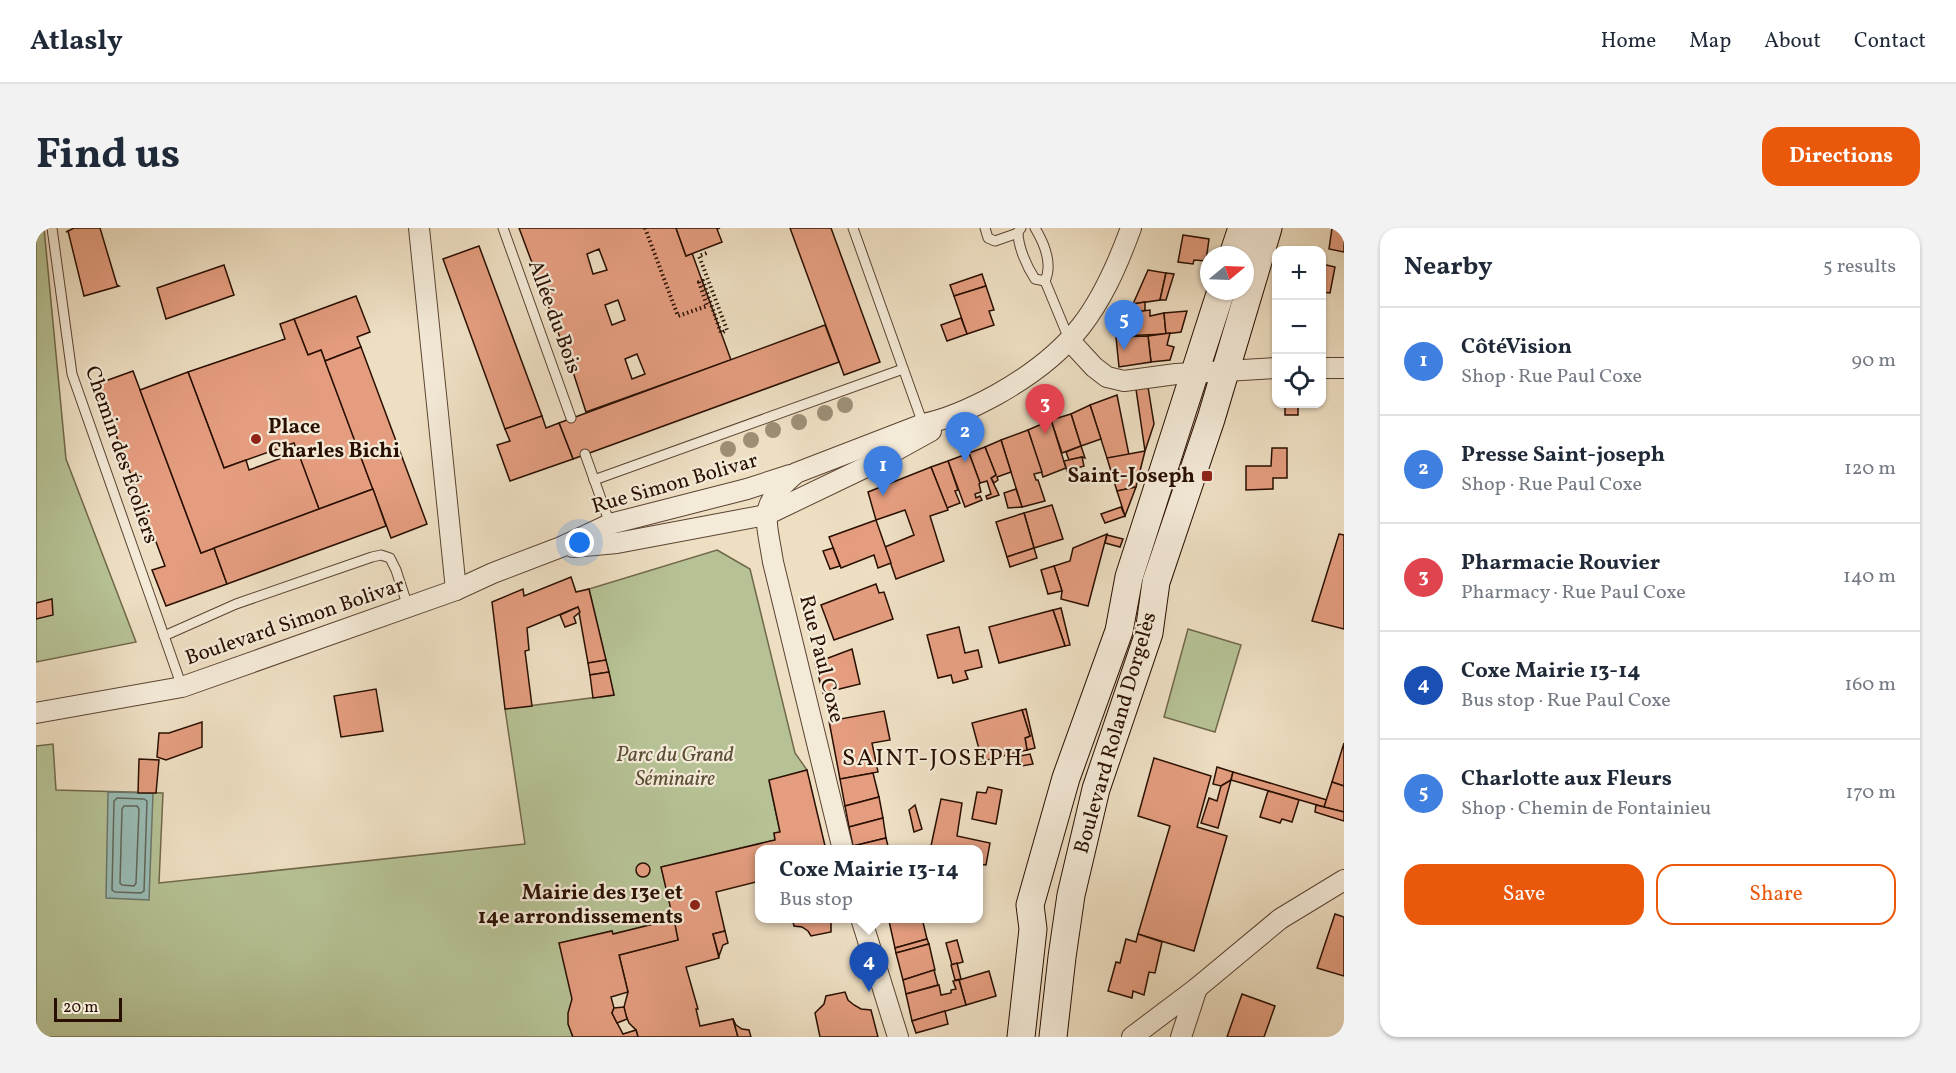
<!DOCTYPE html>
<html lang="en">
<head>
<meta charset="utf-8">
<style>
  :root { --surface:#fff; --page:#f2f2f3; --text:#1f2937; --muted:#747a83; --line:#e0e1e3; --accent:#ea580c }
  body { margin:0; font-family:Vollkorn,serif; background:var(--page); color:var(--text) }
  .controls { position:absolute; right:18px; top:18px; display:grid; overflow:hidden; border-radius:12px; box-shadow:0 2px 4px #0004 }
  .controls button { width:54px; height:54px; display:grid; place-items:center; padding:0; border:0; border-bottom:2px solid var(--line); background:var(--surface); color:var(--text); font:30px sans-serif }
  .compass { position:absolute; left:1164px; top:18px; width:54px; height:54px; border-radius:50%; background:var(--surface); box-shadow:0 2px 4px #0004; rotate:71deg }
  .scale { position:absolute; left:18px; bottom:15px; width:68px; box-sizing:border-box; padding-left:6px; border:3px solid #290f00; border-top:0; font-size:16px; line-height:21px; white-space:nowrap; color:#290f00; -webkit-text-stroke:4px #f4ead8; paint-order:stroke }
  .you { position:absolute; left:544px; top:315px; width:21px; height:21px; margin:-15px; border:4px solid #fff; border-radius:50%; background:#1a73e8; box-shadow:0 0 0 9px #1a73e833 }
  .badge { display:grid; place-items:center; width:39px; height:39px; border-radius:50%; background:var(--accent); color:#fff; font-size:20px; font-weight:700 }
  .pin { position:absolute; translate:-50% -50px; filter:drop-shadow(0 2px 3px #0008) }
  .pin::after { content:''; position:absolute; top:32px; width:21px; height:18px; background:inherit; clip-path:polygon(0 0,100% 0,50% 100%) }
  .popup { position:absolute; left:719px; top:617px; width:228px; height:78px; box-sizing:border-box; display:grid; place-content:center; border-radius:12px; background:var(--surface); filter:drop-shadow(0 2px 4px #0005); font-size:20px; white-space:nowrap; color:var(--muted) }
  .popup b { font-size:22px; color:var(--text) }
  .popup::after { content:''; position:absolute; left:50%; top:100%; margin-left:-12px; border:12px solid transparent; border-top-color:var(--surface) }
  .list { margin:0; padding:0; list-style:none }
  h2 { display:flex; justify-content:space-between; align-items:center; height:78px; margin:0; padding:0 24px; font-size:26px }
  h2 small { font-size:20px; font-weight:400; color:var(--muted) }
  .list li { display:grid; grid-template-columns:39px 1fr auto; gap:18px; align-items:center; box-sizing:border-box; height:108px; padding:0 24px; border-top:2px solid var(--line) }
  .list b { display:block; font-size:22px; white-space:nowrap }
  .list p { margin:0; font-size:20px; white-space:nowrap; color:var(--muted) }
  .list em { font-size:20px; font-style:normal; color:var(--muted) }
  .actions { display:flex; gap:12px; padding:18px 24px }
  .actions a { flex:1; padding:14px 0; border:2px solid var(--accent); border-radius:18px; text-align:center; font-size:21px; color:var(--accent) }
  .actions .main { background:var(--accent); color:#fff }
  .icon { flex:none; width:33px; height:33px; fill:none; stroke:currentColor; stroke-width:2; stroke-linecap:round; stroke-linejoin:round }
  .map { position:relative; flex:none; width:1308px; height:809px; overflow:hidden; border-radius:18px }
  header { display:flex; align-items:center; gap:36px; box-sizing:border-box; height:84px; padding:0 30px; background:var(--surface); border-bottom:2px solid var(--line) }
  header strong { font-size:28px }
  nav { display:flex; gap:33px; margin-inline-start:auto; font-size:21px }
  .intro { display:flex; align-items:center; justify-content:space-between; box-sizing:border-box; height:144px; padding:0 36px }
  h1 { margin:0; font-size:42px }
  .button { padding:15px 27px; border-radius:18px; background:var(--accent); color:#fff; font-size:21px; font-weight:700 }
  main { display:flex; gap:36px; padding:0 36px }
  aside { flex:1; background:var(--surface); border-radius:18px; box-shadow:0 2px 4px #0004 }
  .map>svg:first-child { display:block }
  .green { fill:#b6c295; stroke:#70684a; stroke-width:1.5 }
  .water { fill:#99bcb5; stroke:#6c776d; stroke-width:1.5 }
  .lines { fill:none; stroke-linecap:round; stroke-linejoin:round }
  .shore { stroke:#61665a; stroke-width:1.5 }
  .building { fill:#e49d7f; stroke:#290f00; stroke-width:1.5; fill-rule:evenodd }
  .lane-casing { stroke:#5a4331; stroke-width:11 }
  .street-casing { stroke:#5a4331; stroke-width:22 }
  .secondary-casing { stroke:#290f00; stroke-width:29 }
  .path { stroke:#290f00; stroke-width:4; stroke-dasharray:1.5 3; stroke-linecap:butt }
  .lane { stroke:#f4ead8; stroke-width:9 }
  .street { stroke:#f4ead8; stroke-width:20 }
  .secondary { stroke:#f4ead8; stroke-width:27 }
  .tree { fill:#9d8f74 }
  .poi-dot { fill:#8f2418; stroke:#f4ead8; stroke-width:2 }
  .labels { text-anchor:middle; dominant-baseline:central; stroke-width:4.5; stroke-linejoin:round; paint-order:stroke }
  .street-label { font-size:21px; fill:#290f00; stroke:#f4ead8 }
  .poi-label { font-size:21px; font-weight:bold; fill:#290f00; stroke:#f4ead8; text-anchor:end }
  .park-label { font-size:21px; font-style:italic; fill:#5a4e34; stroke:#f4ead8 }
  .quarter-label { font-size:24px; letter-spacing:1.5px; fill:#290f00; stroke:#f4ead8 }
</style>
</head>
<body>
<header>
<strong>Atlasly</strong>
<nav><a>Home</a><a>Map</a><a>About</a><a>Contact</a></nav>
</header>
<div class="intro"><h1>Find us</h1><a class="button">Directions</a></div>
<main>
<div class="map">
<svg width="1308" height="809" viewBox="0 0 1308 809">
  <rect width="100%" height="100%" fill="#eedfc3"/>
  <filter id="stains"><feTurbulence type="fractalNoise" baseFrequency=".00333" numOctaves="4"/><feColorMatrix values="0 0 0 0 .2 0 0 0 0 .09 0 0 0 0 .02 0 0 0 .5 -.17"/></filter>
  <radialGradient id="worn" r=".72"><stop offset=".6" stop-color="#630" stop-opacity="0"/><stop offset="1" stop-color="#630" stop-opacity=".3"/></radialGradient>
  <g class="green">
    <path d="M0,0H8L30,231L100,414L0,434Z"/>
    <path d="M681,322L714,341L759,525L771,542L733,553L744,604L738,605L739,612L625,639L638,691L577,706L576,703L523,715C526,726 537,763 536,772C535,788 529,791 537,809H0V518L17,516L20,562L127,565L123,655L489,616L469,481L578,467L553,361Z"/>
    <path d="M1152,401L1205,417L1179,504L1128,489Z"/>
  </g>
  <path class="water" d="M72,564L117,565L113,672L70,670Z"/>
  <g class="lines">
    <g class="shore">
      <path d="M81,570L108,571L111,573L108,663L105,665L79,664L76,662L78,573Z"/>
      <path d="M88,578H101L103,581L100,655L98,658L86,657L84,655L86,581Z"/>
    </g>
  </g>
  <g class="building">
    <path d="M38,0H64L81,57L83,58L48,68L32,3L30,4Z"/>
    <path d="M483,0H640L650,28L656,25L695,132L550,184L538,147ZM563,21L571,42L557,46L551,26ZM582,72L589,92L576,97L569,77ZM601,126L609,146L596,151L589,131Z"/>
    <path d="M640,0H684L681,1L686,14L650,28Z"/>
    <path d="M754,0H795L844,134L808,147Z"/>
    <path d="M1296,0H1308V24L1293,21Z"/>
    <path d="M1147,7L1173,11L1170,33L1158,32L1157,36L1142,34Z"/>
    <path d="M443,18L506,188L469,201L407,31Z"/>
    <path d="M1286,36L1299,39L1294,65L1286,64Z"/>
    <path d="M188,37L198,67L130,91L121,60Z"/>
    <path d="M1112,42L1130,45L1124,72L1097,76Z"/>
    <path d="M1130,45L1138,46L1130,72H1124Z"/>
    <path d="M946,46L950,58L918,68L914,57Z"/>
    <path d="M950,58L958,82L953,83L958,97L931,106L918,68Z"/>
    <path d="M320,68L334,104L321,109L325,119L289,133L285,122L272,127L258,91Z"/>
    <path d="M1109,74V83L1099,84L1098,89L1093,90L1092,86L1097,76Z"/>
    <path d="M1114,82V88L1128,85L1130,106L1085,108L1093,90L1098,89L1099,84Z"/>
    <path d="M1151,83L1145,104L1130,106L1128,85Z"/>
    <path d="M925,90L931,106L911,113L905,97Z"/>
    <path d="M258,91L272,127L285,122L337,261L283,281L258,215L188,240L152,144L249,111L244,96Z"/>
    <path d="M789,97L803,134L537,231L523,195Z"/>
    <path d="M1134,105L1131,117L1138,119L1134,132L1115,134L1112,108Z"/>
    <path d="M1112,108L1115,134L1083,139L1080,109Z"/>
    <path d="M325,119L391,296L355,310L289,133Z"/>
    <path d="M97,143L165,325L178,320L191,356L130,378L116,342L129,338L61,156Z"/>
    <path d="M152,144L188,240L210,232L213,242L262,224L283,281L165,325L104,162Z"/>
    <path d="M1112,159L1118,196L1109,223L1100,161Z"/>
    <path d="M1081,167L1093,227L1071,230L1054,177Z"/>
    <rect x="1249" y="176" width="13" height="11"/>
    <path d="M1054,177L1065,211L1045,218L1035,186Z"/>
    <path d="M1035,186L1045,218L1026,225L1015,192Z"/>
    <path d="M506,188L510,200L523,195L537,231L474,253L461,217L474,213L469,201Z"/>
    <path d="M1015,192L1030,240L1007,249L992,202Z"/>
    <path d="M992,202L1006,244L998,246L1000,252H1002L1009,273L986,279L965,212Z"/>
    <path d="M965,212L975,244L961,249L962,252L958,255L955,250L960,247L949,219Z"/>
    <path d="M1045,218L1049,230L1046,229L1033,232L1030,224Z"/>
    <path d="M949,219L960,247L955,250L963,267L951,271L950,268L955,266L951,253L944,255L933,225Z"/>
    <path d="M1236,220H1251V250H1237V261L1210,262V238H1235Z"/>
    <path d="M1109,223L1100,259L1081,263L1071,230Z"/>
    <path d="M933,225L944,255L943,256L945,264L939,266L940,270L944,268L946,272L929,279L912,233Z"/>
    <path d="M1046,229L1048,238L1031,243L1028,233Z"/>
    <path d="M912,233L922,262L919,263L924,275L911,280L895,239Z"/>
    <path d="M895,239L912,282L894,288L908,333L860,351L849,319L878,307L869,282L840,292L832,264Z"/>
    <path d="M1100,259L1089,288L1081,263Z"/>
    <path d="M337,261L350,298L191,356L178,320Z"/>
    <path d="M980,261L986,279L972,280L968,265Z"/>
    <path d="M1016,277L1027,311L998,320L988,285Z"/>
    <path d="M1085,279L1089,288L1069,295L1065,286Z"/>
    <path d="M988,285L998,320L971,329L960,294Z"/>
    <path d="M840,292L855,335L842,340L838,327L805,340L793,309Z"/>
    <path d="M1071,306L1052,378L1025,371L1026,363L1018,338L1034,333L1037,320Z"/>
    <path d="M1303,306L1308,307V401L1276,393Z"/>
    <path d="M1071,307L1087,311L1084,319L1069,315Z"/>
    <path d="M797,320L804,338L794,341L787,323Z"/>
    <path d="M998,320L1001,330L974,339L971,329Z"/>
    <path d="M1018,338L1026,363L1012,366L1005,342Z"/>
    <path d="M535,349L540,364L553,361L570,432L552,435L542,379L491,400L493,422L489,423L496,478L469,481L456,374L487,361L488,368Z"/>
    <path d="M840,356L843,365L848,364L857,391L798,412L785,377Z"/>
    <path d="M16,371L17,387L0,391V375Z"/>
    <path d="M542,379L544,384L538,389L540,395L529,399L524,387Z"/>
    <path d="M1025,380L1034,417L1029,418L1017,382Z"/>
    <path d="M1017,382L1029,418L963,435L953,399Z"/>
    <path d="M923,399L929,425L942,422L946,439L929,443L932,451L917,455L915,447L902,450L891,407Z"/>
    <path d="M816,421L824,456L787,465L779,435Z"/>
    <path d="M570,432L573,444L554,447L552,435Z"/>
    <path d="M573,444L578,467L557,470L554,447Z"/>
    <path d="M340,461L347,503L305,509L298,468Z"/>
    <path d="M990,481L999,520L991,522L989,510L994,508L986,482Z"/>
    <path d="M986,482L994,508L989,510L991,522L943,534L940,521H943L936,495Z"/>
    <path d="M848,483L854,512L836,515L842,544L804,551L793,493Z"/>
    <path d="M166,494V519L130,532L121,529L123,505H133Z"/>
    <path d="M1308,515V558L1296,554Z"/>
    <path d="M994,526L997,536L986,538L984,528Z"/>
    <path d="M1118,530L1175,548L1161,599L1191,608L1158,723L1102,706L1134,598L1102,588Z"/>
    <path d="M103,531L123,532L120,565H102Z"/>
    <path d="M1181,539L1197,544L1195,552L1185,558L1177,556Z"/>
    <path d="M771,542L790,622H724V653L680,664L689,703L677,706L683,730L650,739L662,781H660L664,798L697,791L702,809H602L600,802L593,795L589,785L588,779L592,764L583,727L642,712L625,639L739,612L738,605L744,604L733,552Z"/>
    <path d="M1197,544L1291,572L1288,579L1195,552Z"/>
    <path d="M837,545L843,569L809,578L804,551Z"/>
    <path d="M1195,552L1182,600L1165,595L1173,570L1181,573L1185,558Z"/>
    <path d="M1296,554L1308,558V584L1288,579Z"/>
    <path d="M952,559L966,562L960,596L936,591L941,564L950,565Z"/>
    <path d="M1232,563L1263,572L1256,594L1246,591L1244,595L1224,589Z"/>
    <path d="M843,569L847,590L813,599L809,578Z"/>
    <path d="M905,571L926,575L921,608L954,615L950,637L942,636V622H911L895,618Z"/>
    <path d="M879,577L886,601L878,604L873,582Z"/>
    <path d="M1280,577L1308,584V593L1279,584Z"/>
    <path d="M847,590L850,610L817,618L813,599Z"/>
    <path d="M850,610L853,622H817V618Z"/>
    <circle cx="607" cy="642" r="7"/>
    <path d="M1299,686L1308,689V748L1281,740Z"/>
    <path d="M756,690H795V704L775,708L772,703L766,699L758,698Z"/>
    <path d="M861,690H886L891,711L859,720L853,693Z"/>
    <path d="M638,691L642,712L583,727L592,764L575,769L578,780L576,785L587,806L600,802L602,809H537L532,796V785L536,771L523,715L576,703L577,706Z"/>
    <path d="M689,703L692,715L687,717L683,728L677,706Z"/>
    <path d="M1102,706L1126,714L1119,745L1113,744L1108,767L1097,763L1096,770L1072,763L1080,734L1084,735L1090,711L1100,714Z"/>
    <path d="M891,711L893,716L860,725L859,720Z"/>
    <path d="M921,712L927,734L916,737L910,715Z"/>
    <path d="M893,716L899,742L867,752L860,725Z"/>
    <path d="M921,735L925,751L919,752L915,737Z"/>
    <path d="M898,742L902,757L870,766L867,752Z"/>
    <path d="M953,743L960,768L930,777L923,752Z"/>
    <path d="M923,752L930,777L876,793L870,766L903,757L905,767L915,765V762L920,761L917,753Z"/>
    <path d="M809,764L812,772L818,777L825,781L835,782L842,809H784L779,785L788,776L790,768Z"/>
    <path d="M1206,766L1239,778L1228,809H1191Z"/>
    <path d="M588,779L591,791L581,795L576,785L578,780Z"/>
    <path d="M909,783L912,796L880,805L876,793Z"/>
    <path d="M697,791L700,797L706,801L713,802L715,809H702Z"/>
  </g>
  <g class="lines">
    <defs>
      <g id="lane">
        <path d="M16,0L36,146L146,459"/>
        <path d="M467,0L535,190"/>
        <path d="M817,0L887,196"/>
        <path d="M949,0L952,10L959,13L982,5"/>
        <path d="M985,0L982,4C982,19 991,39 999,51L1009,53"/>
        <path d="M999,0C1008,15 1017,36 1009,53L1033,111"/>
        <path d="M549,226L574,296"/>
        <path d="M558,252L867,141"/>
        <path d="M128,408L200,376L336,329L345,327L354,330L360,342L372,379"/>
      </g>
      <g id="street">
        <path d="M383,0L420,362"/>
        <path d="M1034,113L1058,139L1071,149L1088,153L1140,146L1240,140"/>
        <path d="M1286,140H1308"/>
        <path d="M537,319L581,315L730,287L830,239L895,203"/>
        <path d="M0,485L146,459L420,362L457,345L525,319L574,296L711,261L754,247"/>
        <path d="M807,622L737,334C730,289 721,278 760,245L887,196C913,191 936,180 960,167C1037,124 1065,82 1095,0"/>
        <path d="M825,690L862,809"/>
        <path d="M1096,809L1161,760L1244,691L1308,652"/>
        <path d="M1145,809L1161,760"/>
      </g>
      <g id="secondary">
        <path d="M1197,27L1206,0"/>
        <path d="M985,809L997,701L994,677L1030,550L1083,403L1093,349L1185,63"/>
        <path d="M1017,809L1026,729L1035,667L1060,561L1113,405L1120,354L1175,191L1232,0"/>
      </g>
    </defs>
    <use href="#lane" class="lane-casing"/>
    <use href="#street" class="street-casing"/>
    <use href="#secondary" class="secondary-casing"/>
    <path class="path" d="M609,0L642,88L671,78L663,54L667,53L685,105L691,102L663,28L673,24"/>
    <use href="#lane" class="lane"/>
    <use href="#street" class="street"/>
    <use href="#secondary" class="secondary"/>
  </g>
  <g class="tree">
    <circle cx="809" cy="177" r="8"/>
    <circle cx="789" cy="185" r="8"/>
    <circle cx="763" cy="194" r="8"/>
    <circle cx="737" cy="202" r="8"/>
    <circle cx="715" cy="212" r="8"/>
    <circle cx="692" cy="221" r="8"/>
  </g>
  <g class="poi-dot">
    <circle cx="220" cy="211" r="6"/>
    <rect x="1165" y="242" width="12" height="12" rx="3"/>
    <circle cx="659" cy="677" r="6"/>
  </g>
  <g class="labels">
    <g class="street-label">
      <text transform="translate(518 89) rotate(70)">Allée du Bois</text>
      <text transform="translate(85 227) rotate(71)">Chemin des Écoliers</text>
      <text transform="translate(639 256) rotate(-16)">Rue Simon Bolivar</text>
      <text transform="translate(259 394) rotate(-19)">Boulevard Simon Bolivar</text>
      <text transform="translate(785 431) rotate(76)">Rue Paul Coxe</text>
      <text transform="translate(1080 505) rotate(-74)">Boulevard Roland Dorgelès</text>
    </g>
    <g class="poi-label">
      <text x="232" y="199" text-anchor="start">Place<tspan x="232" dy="24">Charles Bichi</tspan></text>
      <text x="1159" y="248">Saint-Joseph</text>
      <text x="647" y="665">Mairie des 13e et<tspan x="647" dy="24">14e arrondissements</tspan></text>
    </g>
    <g class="park-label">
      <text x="639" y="527">Parc du Grand<tspan x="639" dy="24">Séminaire</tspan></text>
    </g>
    <g class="quarter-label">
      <text x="897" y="531">SAINT-JOSEPH</text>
    </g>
  </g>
  <rect width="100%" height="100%" filter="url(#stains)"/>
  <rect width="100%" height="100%" fill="url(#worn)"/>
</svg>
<div class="controls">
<button>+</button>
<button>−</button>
<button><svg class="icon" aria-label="locate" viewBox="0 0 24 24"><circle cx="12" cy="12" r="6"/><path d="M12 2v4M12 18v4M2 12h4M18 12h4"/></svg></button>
</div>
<svg class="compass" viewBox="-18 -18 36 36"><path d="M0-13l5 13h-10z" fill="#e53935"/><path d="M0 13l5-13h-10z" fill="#747a83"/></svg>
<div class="scale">20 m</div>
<div class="you"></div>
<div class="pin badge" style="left:847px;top:268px;background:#3f7fe0">1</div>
<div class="pin badge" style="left:929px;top:234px;background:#3f7fe0">2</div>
<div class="pin badge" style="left:1009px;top:206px;background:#e0444e">3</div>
<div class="pin badge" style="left:833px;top:764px;background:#1a4fb4">4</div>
<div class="popup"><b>Coxe Mairie 13-14</b>Bus stop</div>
<div class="pin badge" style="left:1088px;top:122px;background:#3f7fe0">5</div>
</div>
<aside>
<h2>Nearby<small>5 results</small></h2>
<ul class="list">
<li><span class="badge" style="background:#3f7fe0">1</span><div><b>CôtéVision</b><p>Shop · Rue Paul Coxe</p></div><em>90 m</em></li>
<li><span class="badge" style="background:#3f7fe0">2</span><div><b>Presse Saint-joseph</b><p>Shop · Rue Paul Coxe</p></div><em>120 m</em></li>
<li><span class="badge" style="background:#e0444e">3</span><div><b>Pharmacie Rouvier</b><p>Pharmacy · Rue Paul Coxe</p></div><em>140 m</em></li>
<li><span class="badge" style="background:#1a4fb4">4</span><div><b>Coxe Mairie 13-14</b><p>Bus stop · Rue Paul Coxe</p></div><em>160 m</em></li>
<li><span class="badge" style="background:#3f7fe0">5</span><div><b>Charlotte aux Fleurs</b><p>Shop · Chemin de Fontainieu</p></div><em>170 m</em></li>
</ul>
<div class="actions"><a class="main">Save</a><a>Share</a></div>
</aside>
</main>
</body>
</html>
